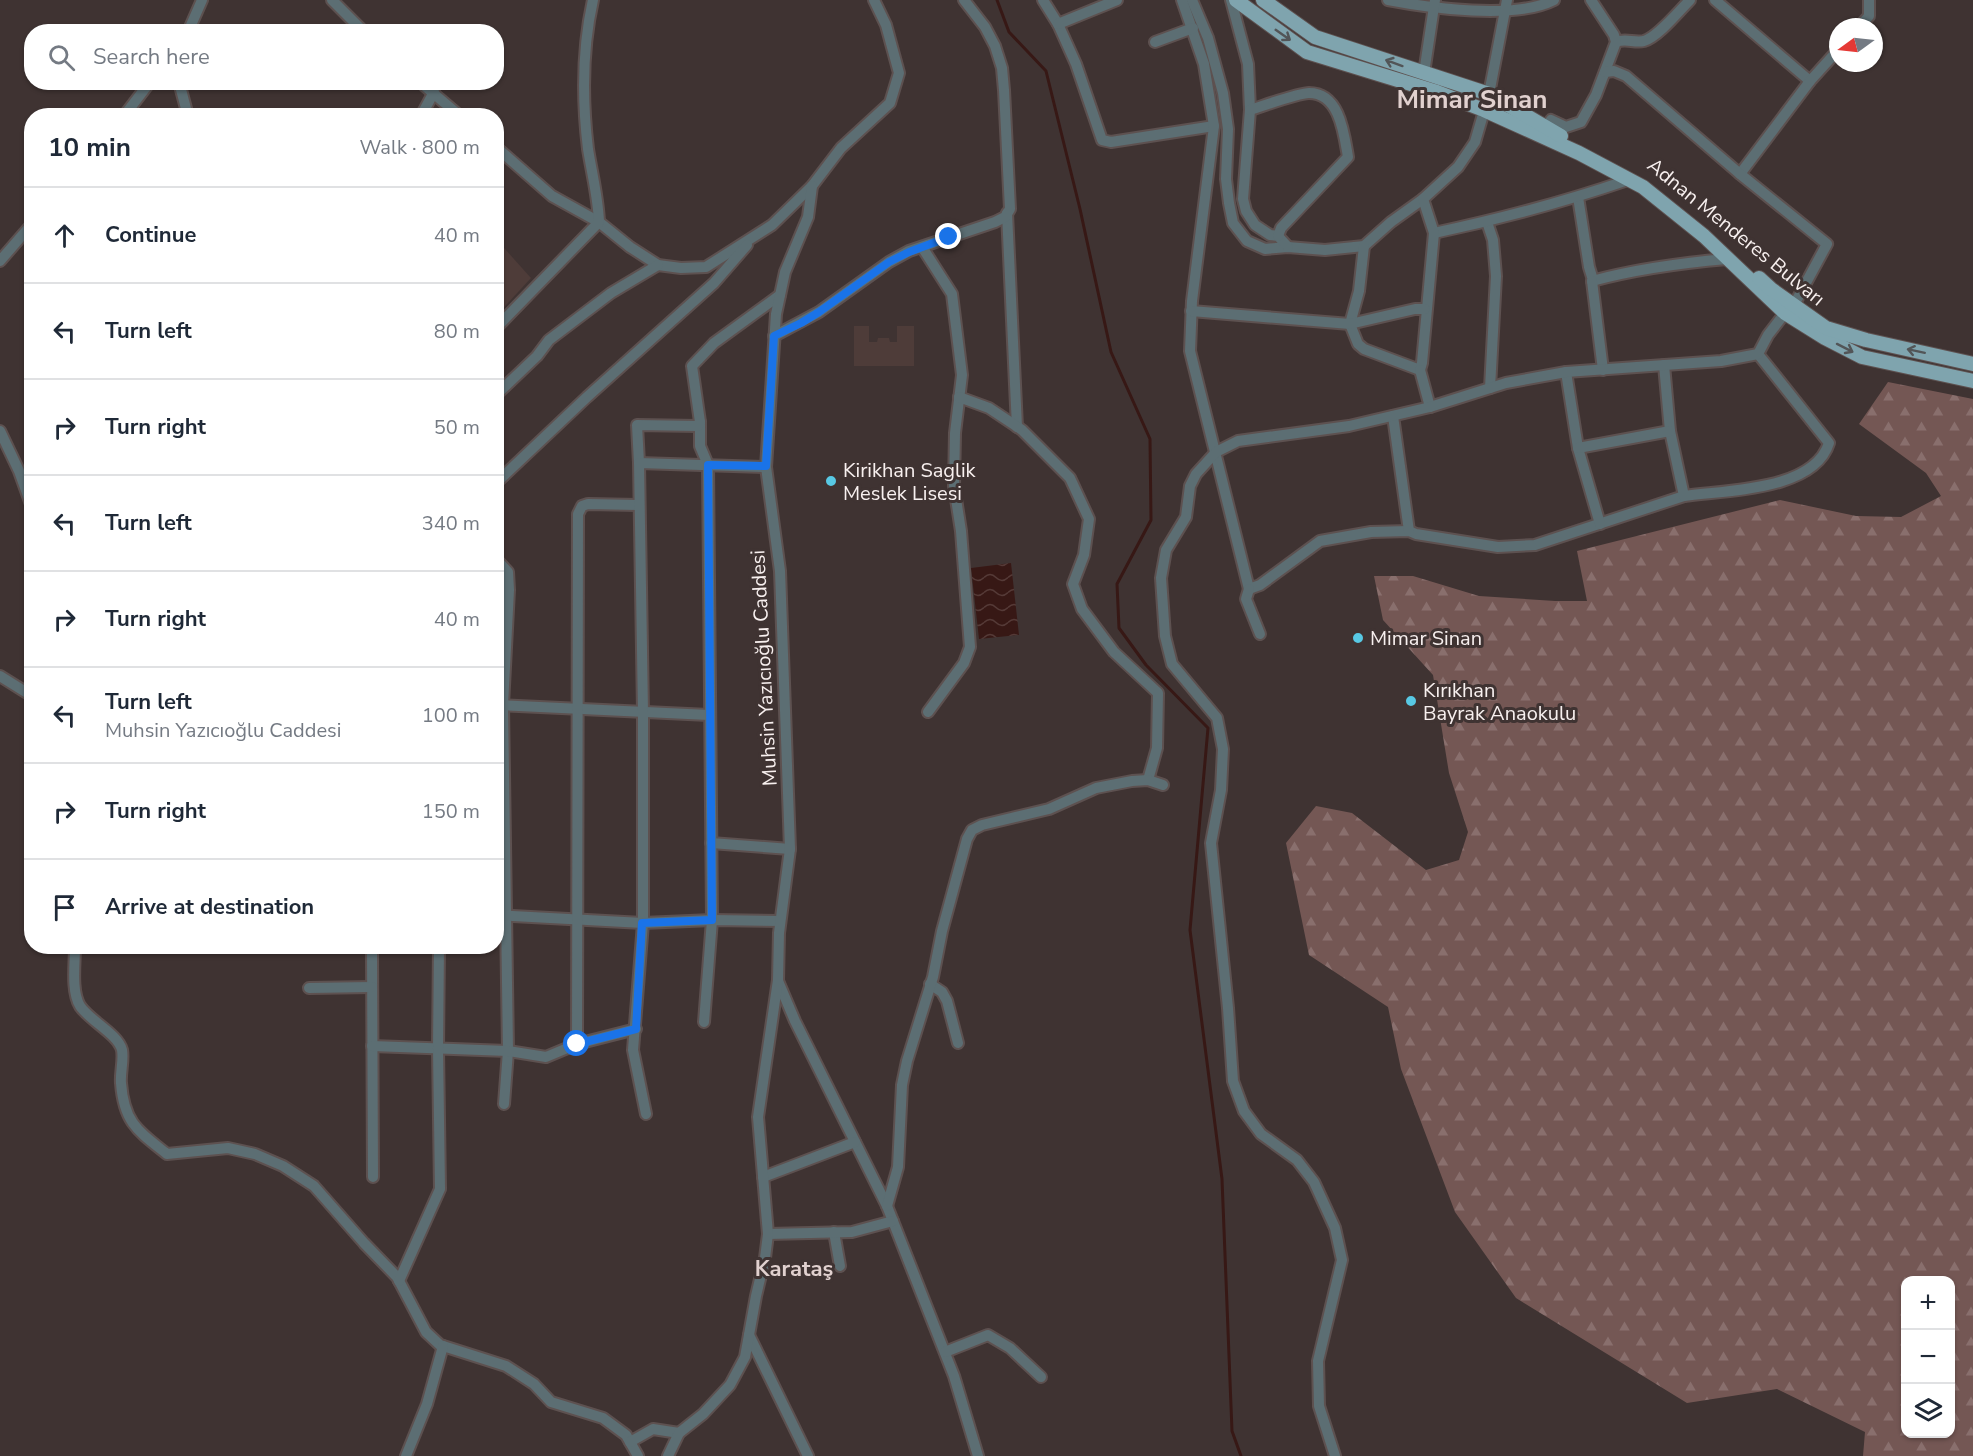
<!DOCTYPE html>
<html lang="en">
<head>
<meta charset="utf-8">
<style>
  :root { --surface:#fff; --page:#f6f6f7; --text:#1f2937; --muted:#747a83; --line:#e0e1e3 }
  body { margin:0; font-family:"Nunito Sans",sans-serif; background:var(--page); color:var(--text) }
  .controls { position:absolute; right:18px; bottom:18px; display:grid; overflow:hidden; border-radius:12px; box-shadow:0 2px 4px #0004 }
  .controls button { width:54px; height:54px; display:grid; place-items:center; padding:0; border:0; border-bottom:2px solid var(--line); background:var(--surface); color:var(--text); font:30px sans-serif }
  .compass { position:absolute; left:1829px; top:18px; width:54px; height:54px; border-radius:50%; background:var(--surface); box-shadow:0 2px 4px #0004; rotate:255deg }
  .stop { position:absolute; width:18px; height:18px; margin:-14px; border:4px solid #1a73e8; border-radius:50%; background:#fff }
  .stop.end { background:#1a73e8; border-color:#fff; box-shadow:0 2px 6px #0008 }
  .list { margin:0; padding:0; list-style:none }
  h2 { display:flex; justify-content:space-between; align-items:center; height:78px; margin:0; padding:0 24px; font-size:26px }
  h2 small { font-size:20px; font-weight:400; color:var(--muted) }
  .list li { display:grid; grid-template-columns:39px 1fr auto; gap:18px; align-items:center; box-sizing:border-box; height:96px; padding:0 24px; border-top:2px solid var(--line) }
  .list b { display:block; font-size:22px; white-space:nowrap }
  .list p { margin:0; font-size:20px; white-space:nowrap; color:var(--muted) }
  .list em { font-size:20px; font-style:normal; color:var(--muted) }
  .icon { flex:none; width:33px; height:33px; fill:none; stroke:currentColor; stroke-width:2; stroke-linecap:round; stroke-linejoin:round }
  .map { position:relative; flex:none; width:1973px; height:1456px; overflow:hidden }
  .search { position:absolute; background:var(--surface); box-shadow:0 2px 4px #0004; left:24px; top:24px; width:480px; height:66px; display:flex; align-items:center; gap:15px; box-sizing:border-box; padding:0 21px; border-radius:24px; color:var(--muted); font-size:22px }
  .panel { position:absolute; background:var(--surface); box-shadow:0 2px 4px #0004; left:24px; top:108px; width:480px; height:846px; border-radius:24px }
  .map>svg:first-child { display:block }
  .built { fill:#4e3c39 }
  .forest { fill:url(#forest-firs); fill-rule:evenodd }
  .water { fill:url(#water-waves) }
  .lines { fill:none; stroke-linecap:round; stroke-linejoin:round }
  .stream { stroke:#371815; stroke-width:3 }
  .minor-casing { stroke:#5d5150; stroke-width:14 }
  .major-casing { stroke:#5d5150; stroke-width:16 }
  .minor { stroke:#5c6e73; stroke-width:10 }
  .major { stroke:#7fa4ae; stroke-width:14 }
  .oneway { stroke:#525557 }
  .route { stroke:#1a73e8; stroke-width:8 }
  .poi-dot { fill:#58c9e4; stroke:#3f3332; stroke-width:2 }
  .labels { text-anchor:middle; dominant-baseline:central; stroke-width:6; stroke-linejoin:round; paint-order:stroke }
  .street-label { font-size:20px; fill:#f8f0ef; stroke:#3f3332 }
  .poi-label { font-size:20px; fill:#f8f0ef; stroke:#3f3332; text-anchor:start }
  .quarter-label { font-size:22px; font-weight:bold; fill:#e1d1cf; stroke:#3f3332 }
  .district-label { font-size:26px; font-weight:bold; fill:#e1d1cf; stroke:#3f3332 }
</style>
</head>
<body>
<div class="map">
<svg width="1973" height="1456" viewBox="0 0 1973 1456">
  <defs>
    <pattern id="forest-firs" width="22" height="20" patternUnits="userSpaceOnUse" patternTransform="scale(1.5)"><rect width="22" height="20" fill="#745754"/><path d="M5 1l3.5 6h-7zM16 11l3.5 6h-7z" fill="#896f6d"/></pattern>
    <pattern id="water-waves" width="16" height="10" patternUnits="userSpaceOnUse" patternTransform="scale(1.5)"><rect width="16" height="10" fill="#371815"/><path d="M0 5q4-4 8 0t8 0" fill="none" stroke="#553a37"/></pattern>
  </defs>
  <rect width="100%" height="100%" fill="#3f3332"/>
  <g class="built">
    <path d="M496,239L531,278L497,315H496Z"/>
    <path d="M854,326H869V342H877L878,338H889L890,342H897V326H914V366H854Z"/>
  </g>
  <path class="forest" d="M1888,382L1973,399V1456H1863L1865,1432L1777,1389L1687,1403L1516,1298L1455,1212L1401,1069L1388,1007L1309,955L1286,843L1316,806L1352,813L1426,870L1459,860L1468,832L1449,773L1433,675L1383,620L1374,576H1413L1479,596L1555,601H1587L1577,551L1780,500L1856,516L1901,517L1941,496L1926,473L1859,424ZM1906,1280H1950V1434H1906Z"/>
  <path class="water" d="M1011,563L1019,635L979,639L971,568Z"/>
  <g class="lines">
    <path class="stream" d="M997,0L1009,32L1046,71L1080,209L1111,352L1150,439L1151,520L1117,584L1119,628L1146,665L1208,728L1190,930L1222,1179L1232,1431L1241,1456"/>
    <defs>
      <g id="minor">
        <path d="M332,0L364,32"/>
        <path d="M1043,0L1058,24L1076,64L1102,140L1111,142L1214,126"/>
        <path d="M1182,0L1204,64L1214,126L1192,301L1190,351L1249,589L1260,585L1320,541L1371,532L1409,531L1416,534L1498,547L1535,545L1684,496"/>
        <path d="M1192,0L1208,38L1223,93L1228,129L1226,179L1229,203L1233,223L1247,241L1265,249L1288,247L1325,250L1364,246L1391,222L1423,199"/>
        <path d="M1231,0L1248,64L1250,110L1243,199L1246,211L1255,225L1270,235L1278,236L1288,247"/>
        <path d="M1388,0C1430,8 1515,20 1554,0"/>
        <path d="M1715,0L1810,81"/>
        <path d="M1058,24L1117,0"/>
        <path d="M1859,27L1869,16V0"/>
        <path d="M188,32L202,0"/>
        <path d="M1155,42L1193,28"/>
        <path d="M1616,42C1625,38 1634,43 1644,41C1658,37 1679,11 1690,0"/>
        <path d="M1424,73L1435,0"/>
        <path d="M179,82L188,116"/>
        <path d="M420,82L460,116"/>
        <path d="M1250,110C1263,106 1298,93 1309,93C1340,93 1344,134 1348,157L1281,228L1278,236"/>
        <path d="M124,116L150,82"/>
        <path d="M421,116L434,92"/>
        <path d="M1546,127L1551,120L1566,127L1581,122L1596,95L1616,42L1614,35L1591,0"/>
        <path d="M496,147L552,196L599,222L630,247L658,265L681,268L706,267L772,225L812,186L841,148L890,103L899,73L886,25L874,0"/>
        <path d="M1740,174L1810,81L1838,50"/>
        <path d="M1578,197L1589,267L1593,280L1592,281C1636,269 1681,263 1727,259"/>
        <path d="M1007,213L1017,427"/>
        <path d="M1487,222L1493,240L1496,276L1490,388"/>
        <path d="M1434,233C1500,219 1564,202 1628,180"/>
        <path d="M1364,246L1359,291L1350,324L1358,344L1364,349L1420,370L1422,363L1434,233L1423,199L1458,167L1475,142L1489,94L1507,0"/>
        <path d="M922,247L952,294L962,375L955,433L954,486L961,531L970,647L964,663L928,712"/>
        <path d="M0,261L32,224"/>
        <path d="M1592,281L1603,370"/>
        <path d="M1191,311L1350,324L1415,309H1425"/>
        <path d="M496,328L599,222C598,197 592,174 588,149C582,99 582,49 593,0"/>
        <path d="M774,336L819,312L889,262L909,251L995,222L1005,217L1010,209L1004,90L1002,68L995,46L985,27L964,0"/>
        <path d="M1664,365L1670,431L1684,496C1726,490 1814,491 1829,443L1758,354"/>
        <path d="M1420,370L1430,407"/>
        <path d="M1566,372L1578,448L1600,524"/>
        <path d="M496,395L537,356L549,340L611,293L658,265"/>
        <path d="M959,397L989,408L1022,430L1070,478L1089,519L1084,555L1073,584L1082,609L1114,652L1158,693L1157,748L1148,780"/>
        <path d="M1393,416L1409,531"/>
        <path d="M700,422V446L708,465L712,920L704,1022"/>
        <path d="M0,431L19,471L32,507"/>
        <path d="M1578,448L1670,431"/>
        <path d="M639,463L637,425L698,426L700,422L692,366L714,343L780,295"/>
        <path d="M496,483L587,397L714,283L747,245"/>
        <path d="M496,559L508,572L509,590L503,705L508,1051L504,1104"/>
        <path d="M1249,589L1246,599L1260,634"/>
        <path d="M0,676L32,696"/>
        <path d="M497,705L709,715"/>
        <path d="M711,843L790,849"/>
        <path d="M496,915L643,923L712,920L780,921"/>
        <path d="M75,946C75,964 71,991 80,1006C90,1021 118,1034 122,1050C124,1060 120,1073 121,1083C124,1123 138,1131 167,1154L228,1148L255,1154L283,1166L314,1186L364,1243L397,1277L426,1332L440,1345L506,1366L534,1384L551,1402L603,1418L626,1435L638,1456"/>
        <path d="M372,946L373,1177"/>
        <path d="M778,981L795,1021L887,1206L954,1376L978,1456"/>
        <path d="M930,984L942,992L947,1001L958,1043"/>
        <path d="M309,988L372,987"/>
        <path d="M577,1044L578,514L582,506L588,504L638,505"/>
        <path d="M372,1046L508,1051L546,1057L577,1044L636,1029"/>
        <path d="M646,1114L633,1050L643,923V712L639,463L766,467"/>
        <path d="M763,1177L855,1142"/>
        <path d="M887,1206L898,1167L902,1085L907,1061L933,977L942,931L967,839L972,830L982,825L1049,809L1096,788L1132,781L1148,780L1163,785"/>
        <path d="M834,1232L840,1266"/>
        <path d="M768,1234L852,1232L893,1221"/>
        <path d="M399,1281L440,1189L438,1049L439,946"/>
        <path d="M749,1335L808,1456"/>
        <path d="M945,1352L988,1335L1010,1348L1041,1377"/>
        <path d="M630,1442L653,1429L679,1433"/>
        <path d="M406,1456L427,1404L443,1346"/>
        <path d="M668,1456L679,1433L703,1414L730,1385L745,1357L756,1296L765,1258L768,1234L758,1117L778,980L779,933L790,849L780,571L766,467L776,314L785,272L808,217L812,186"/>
        <path d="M1335,1456L1319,1406L1318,1361L1342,1260L1335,1228L1314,1182L1297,1160L1261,1134L1244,1111L1233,1081L1228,1008L1211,843L1221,790L1223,749L1217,718L1172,664L1165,636L1161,578L1166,550L1186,517L1190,486L1196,474L1216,452L1238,441L1349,426L1430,407L1506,383L1566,372L1721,361L1758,354L1768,335L1785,313L1794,305L1827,244L1740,174L1626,76L1614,71L1605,72"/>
      </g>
      <g id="major">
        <path d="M1236,0L1307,52L1437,92L1484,110L1579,153L1643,187L1704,236L1785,313L1825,338L1862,357L1973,381"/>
        <path d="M1263,0L1315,37L1489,94L1561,136"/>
        <path d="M1759,278L1771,289L1826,328L1866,340L1973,364"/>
      </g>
    </defs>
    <use href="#minor" class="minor-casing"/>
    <use href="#major" class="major-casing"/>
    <use href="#minor" class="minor"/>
    <use href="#major" class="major"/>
  </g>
  <defs><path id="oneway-shaft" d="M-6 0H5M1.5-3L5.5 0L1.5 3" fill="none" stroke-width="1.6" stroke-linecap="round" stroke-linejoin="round" transform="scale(1.5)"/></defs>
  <g class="oneway">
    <use href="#oneway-shaft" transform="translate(1283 35) rotate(35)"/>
    <use href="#oneway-shaft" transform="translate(1394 63) rotate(-160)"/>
    <use href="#oneway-shaft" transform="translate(1845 348) rotate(27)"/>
    <use href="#oneway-shaft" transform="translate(1916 351) rotate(-168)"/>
  </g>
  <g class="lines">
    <path class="route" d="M577,1044L636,1029L642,923L712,920L708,465L766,466L774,336L801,323L819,312L889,262L909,252L949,237"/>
  </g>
  <g class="poi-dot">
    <circle cx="831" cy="481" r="6"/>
    <circle cx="1358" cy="638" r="6"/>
    <circle cx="1411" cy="701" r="6"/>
  </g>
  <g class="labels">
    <g class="street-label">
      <text transform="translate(1736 232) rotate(39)">Adnan Menderes Bulvarı</text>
      <text transform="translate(764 668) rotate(-93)">Muhsin Yazıcıoğlu Caddesi</text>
    </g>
    <g class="poi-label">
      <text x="843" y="470">Kirikhan Saglik<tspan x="843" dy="23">Meslek Lisesi</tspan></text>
      <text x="1370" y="638">Mimar Sinan</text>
      <text x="1423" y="690">Kırıkhan<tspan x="1423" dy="23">Bayrak Anaokulu</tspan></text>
    </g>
    <g class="quarter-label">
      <text x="794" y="1269">Karataş</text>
    </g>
    <g class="district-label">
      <text x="1472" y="99">Mimar Sinan</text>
    </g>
  </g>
</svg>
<div class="controls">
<button>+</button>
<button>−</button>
<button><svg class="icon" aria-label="layers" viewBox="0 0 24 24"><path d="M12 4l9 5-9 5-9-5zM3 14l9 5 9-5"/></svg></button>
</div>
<svg class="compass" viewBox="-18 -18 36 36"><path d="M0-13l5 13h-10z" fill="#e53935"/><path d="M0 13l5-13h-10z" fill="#747a83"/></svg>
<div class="stop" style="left:577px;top:1044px"></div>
<div class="stop end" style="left:949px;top:237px"></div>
<div class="search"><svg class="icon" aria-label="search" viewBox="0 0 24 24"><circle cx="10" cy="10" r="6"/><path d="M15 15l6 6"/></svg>Search here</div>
<section class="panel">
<h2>10 min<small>Walk · 800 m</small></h2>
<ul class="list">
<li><svg class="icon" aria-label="ahead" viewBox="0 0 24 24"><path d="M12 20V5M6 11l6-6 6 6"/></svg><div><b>Continue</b></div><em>40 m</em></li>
<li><svg class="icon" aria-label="left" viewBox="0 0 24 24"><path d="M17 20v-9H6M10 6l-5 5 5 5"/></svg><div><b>Turn left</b></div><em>80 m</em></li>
<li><svg class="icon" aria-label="right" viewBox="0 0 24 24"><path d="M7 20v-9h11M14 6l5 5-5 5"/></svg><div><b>Turn right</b></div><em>50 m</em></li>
<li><svg class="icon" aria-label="left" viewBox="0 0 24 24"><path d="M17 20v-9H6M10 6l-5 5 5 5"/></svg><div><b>Turn left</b></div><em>340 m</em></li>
<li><svg class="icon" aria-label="right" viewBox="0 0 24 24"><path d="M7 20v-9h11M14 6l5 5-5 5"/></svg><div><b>Turn right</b></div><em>40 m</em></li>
<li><svg class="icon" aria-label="left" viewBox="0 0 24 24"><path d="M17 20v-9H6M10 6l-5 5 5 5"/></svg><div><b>Turn left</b><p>Muhsin Yazıcıoğlu Caddesi</p></div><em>100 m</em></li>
<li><svg class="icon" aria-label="right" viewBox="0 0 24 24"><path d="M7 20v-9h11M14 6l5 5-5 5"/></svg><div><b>Turn right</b></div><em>150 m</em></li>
<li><svg class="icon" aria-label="arrive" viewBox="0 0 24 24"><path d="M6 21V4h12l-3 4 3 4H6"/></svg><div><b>Arrive at destination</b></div></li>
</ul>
</section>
</div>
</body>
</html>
